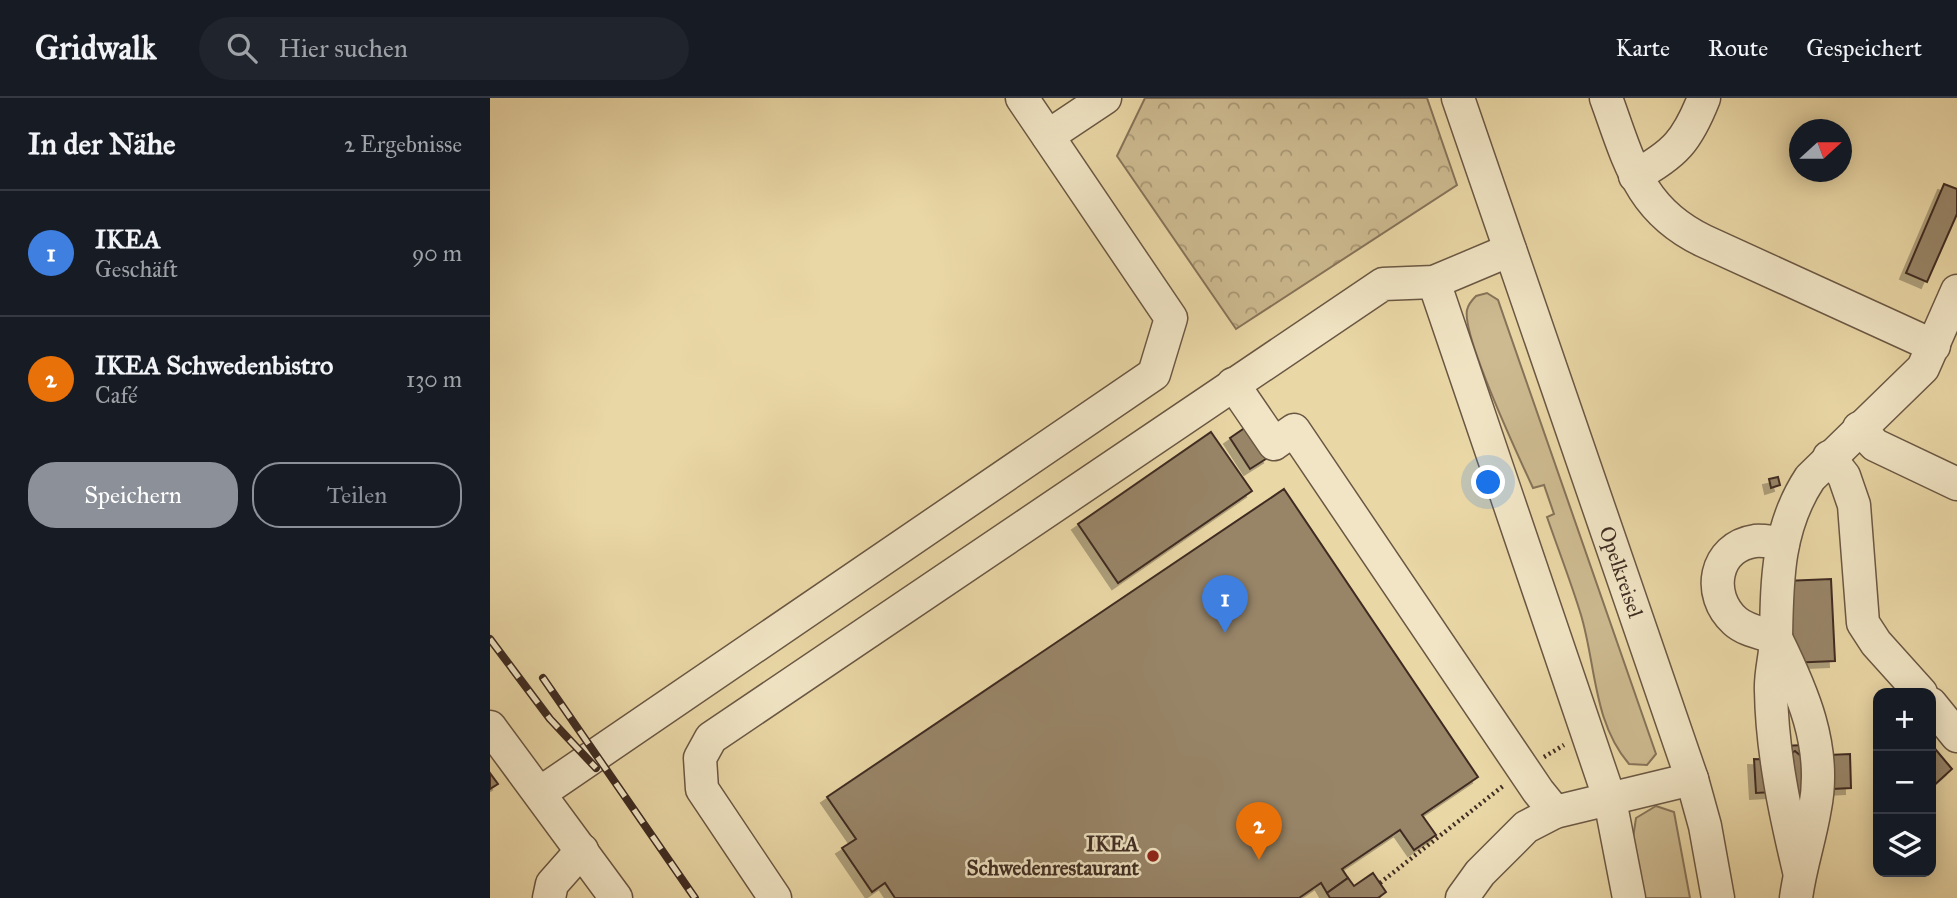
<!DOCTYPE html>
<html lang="de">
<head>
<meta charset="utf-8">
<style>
  :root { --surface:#171b24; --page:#20242c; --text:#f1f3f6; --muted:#9ea1a6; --line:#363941; --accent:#8c9099 }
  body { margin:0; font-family:"IM FELL Great Primer",serif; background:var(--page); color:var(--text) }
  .controls { position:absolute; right:21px; bottom:21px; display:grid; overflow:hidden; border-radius:14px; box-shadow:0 4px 18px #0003 }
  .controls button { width:63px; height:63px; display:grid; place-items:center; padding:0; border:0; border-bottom:2px solid var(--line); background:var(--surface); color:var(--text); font:35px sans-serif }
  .compass { position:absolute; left:1299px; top:21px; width:63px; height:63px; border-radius:50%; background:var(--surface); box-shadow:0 4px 18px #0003; rotate:69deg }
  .you { position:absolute; left:999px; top:385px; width:24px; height:24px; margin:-18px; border:5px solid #fff; border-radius:50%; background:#1a73e8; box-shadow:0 0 0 10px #1a73e833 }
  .badge { display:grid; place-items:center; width:46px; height:46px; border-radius:50%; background:var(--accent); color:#fff; font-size:23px; font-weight:700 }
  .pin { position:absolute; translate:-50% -58px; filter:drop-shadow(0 2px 4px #0008) }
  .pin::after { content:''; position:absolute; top:37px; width:24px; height:21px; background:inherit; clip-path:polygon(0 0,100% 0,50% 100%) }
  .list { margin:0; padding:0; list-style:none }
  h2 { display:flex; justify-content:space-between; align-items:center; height:91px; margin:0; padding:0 28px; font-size:30px }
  h2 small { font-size:23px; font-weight:400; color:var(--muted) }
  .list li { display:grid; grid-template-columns:46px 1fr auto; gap:21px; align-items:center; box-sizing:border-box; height:126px; padding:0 28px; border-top:2px solid var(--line) }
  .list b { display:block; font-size:26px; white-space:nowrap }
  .list p { margin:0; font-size:23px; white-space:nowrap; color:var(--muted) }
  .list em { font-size:23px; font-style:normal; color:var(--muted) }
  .actions { display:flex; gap:14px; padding:21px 28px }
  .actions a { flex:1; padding:16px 0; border:2px solid var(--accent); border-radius:28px; text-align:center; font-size:24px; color:var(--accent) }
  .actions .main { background:var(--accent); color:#fff }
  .icon { flex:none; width:38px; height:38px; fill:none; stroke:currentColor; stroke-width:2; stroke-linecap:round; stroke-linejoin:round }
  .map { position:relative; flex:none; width:1467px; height:800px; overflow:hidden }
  header { display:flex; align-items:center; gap:42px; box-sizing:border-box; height:98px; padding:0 35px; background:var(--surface); border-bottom:2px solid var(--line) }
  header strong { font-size:33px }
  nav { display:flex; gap:38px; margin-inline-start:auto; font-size:24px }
  .search { width:490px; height:63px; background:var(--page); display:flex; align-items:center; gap:18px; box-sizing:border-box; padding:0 24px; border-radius:38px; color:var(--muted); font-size:26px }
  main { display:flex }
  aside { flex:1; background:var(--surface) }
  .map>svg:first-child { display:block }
  .green { fill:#cdba90; stroke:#867359; stroke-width:2 }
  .forest { fill:url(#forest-crowns); stroke:#867359; stroke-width:2 }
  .building { fill:#988567; stroke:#3f2c22; stroke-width:2; filter:url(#shadow) }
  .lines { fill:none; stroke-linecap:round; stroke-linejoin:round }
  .minor-casing { stroke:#6a5743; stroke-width:35 }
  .path { stroke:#3f2c22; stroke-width:4.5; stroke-dasharray:2 3.5; stroke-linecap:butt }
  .minor { stroke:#f1e5c5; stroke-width:32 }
  .rail-casing { stroke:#3f2c22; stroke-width:8 }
  .rail { stroke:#f1e5c5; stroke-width:5; stroke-dasharray:16; stroke-linecap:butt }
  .poi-dot { fill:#8f2418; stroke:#f1e5c5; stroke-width:2.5 }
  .labels { text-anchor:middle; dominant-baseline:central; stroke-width:5; stroke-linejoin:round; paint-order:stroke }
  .street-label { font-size:21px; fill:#3f2c22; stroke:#f1e5c5 }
  .poi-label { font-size:21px; font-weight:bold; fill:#3f2c22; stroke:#f1e5c5; text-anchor:end }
</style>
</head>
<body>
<header>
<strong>Gridwalk</strong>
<div class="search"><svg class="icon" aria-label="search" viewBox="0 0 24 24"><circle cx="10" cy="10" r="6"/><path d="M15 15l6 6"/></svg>Hier suchen</div>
<nav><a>Karte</a><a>Route</a><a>Gespeichert</a></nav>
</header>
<main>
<aside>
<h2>In der Nähe<small>2 Ergebnisse</small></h2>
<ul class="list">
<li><span class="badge" style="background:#3f7fe0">1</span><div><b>IKEA</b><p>Geschäft</p></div><em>90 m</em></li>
<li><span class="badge" style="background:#e8710a">2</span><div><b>IKEA Schwedenbistro</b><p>Café</p></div><em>130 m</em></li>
</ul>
<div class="actions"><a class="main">Speichern</a><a>Teilen</a></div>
</aside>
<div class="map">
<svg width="1467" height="800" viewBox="0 0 1467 800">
  <defs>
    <pattern id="forest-crowns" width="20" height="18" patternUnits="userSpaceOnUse" patternTransform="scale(1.75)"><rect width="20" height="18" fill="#cdba90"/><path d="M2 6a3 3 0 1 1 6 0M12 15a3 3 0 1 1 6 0" fill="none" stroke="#a89775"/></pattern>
    <filter id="shadow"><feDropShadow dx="-6" dy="6" stdDeviation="0" flood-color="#0004"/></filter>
  </defs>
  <rect width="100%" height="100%" fill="#ead7a6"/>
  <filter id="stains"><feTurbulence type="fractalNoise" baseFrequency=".00286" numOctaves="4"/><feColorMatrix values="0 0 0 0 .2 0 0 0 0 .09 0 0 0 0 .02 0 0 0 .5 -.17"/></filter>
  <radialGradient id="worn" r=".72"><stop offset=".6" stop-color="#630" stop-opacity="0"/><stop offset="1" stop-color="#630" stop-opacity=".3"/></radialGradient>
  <g class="green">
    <path d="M997,195L1008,202L1166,656L1157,667L1139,666C1103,624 1106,567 1091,517C1081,484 1068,451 1057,419L1064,416L1054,387L1043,390C1030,362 972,237 977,212C978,207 983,201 986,198Z"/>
    <path d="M1166,708L1184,714L1200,800H1152L1143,740L1146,720Z"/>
  </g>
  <path class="forest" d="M655,0H937L967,87L746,231L627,58Z"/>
  <g class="building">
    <path d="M1454,86L1467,91V116L1437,184L1416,175Z"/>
    <path d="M759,327L779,359L760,371L740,340Z"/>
    <path d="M721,334L762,393L628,485L588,426Z"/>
    <path d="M1288,379L1290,387L1281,390L1279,381Z"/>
    <path d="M794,391L988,679L932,717L946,737L924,752L910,732L852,771L858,780L848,787L837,795L831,785L809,800H405L395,785L382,794L352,750L366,741L337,699Z"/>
    <path d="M1341,481L1345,563L1299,565L1295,483Z"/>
    <path d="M1441,646L1462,671L1441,690Z"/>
    <path d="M1314,647L1315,658L1360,656L1361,690L1266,695L1264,661L1295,662L1293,648Z"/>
    <path d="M1305,653L1312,659L1317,696L1308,706L1300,656Z"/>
    <path d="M0,675L8,686L0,691Z"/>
    <path d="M883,775L896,794L888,800H840L837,795L858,780L864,788Z"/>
  </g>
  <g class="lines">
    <defs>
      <g id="minor">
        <path d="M968,0L1202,681L1215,728L1228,800"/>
        <path d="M1116,0C1139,63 1149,112 1214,143L1444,248"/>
        <path d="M558,38L615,0"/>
        <path d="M1145,78C1185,56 1197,43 1214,0"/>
        <path d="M944,184L1120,702L1139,800"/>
        <path d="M743,286L784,346L804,332L1048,693L1065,714"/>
        <path d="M1369,330L1385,347L1467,386"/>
        <path d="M1339,359L1354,378L1364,407L1373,525L1386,545L1431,595"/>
        <path d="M1293,445C1285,445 1274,442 1265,443C1224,449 1216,497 1245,523C1256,533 1273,535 1286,540C1312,593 1337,649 1325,710C1320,741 1310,769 1306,800"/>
        <path d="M1441,606L1467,638"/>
        <path d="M0,629L126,800"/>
        <path d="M50,695L664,276L681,220L532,0"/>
        <path d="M1309,773C1295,714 1282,654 1281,593C1280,575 1286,557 1286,540C1287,483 1287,430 1320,380L1433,270L1467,193"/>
        <path d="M59,800L62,786L92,752"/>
        <path d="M285,800L212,691L210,660L221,640L893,186L944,184L1020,152"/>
        <path d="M972,800L990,775L1036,729L1065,714L1202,681"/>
      </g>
    </defs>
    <use href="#minor" class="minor-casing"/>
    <g class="path">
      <path d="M1054,659L1074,647"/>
      <path d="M890,785L1013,688"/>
    </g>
    <use href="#minor" class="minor"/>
    <defs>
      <g id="rail">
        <path d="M0,541L60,621L106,670"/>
        <path d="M53,580L205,800"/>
      </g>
    </defs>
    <use href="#rail" class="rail-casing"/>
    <use href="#rail" class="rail"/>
  </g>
  <circle class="poi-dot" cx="663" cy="758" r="7"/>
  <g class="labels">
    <g class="street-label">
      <text transform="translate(1131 474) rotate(71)">Opelkreisel</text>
    </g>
    <g class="poi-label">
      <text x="649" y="746">IKEA<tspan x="649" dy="24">Schwedenrestaurant</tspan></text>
    </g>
  </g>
  <rect width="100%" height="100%" filter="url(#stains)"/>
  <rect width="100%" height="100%" fill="url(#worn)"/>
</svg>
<div class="controls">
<button>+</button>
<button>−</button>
<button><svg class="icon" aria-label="layers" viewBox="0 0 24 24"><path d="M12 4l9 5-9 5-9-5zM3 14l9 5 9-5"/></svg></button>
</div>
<svg class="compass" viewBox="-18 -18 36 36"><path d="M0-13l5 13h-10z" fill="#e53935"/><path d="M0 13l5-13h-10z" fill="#9ea1a6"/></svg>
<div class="you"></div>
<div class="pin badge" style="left:735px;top:535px;background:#3f7fe0">1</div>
<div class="pin badge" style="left:769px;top:762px;background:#e8710a">2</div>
</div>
</main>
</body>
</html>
